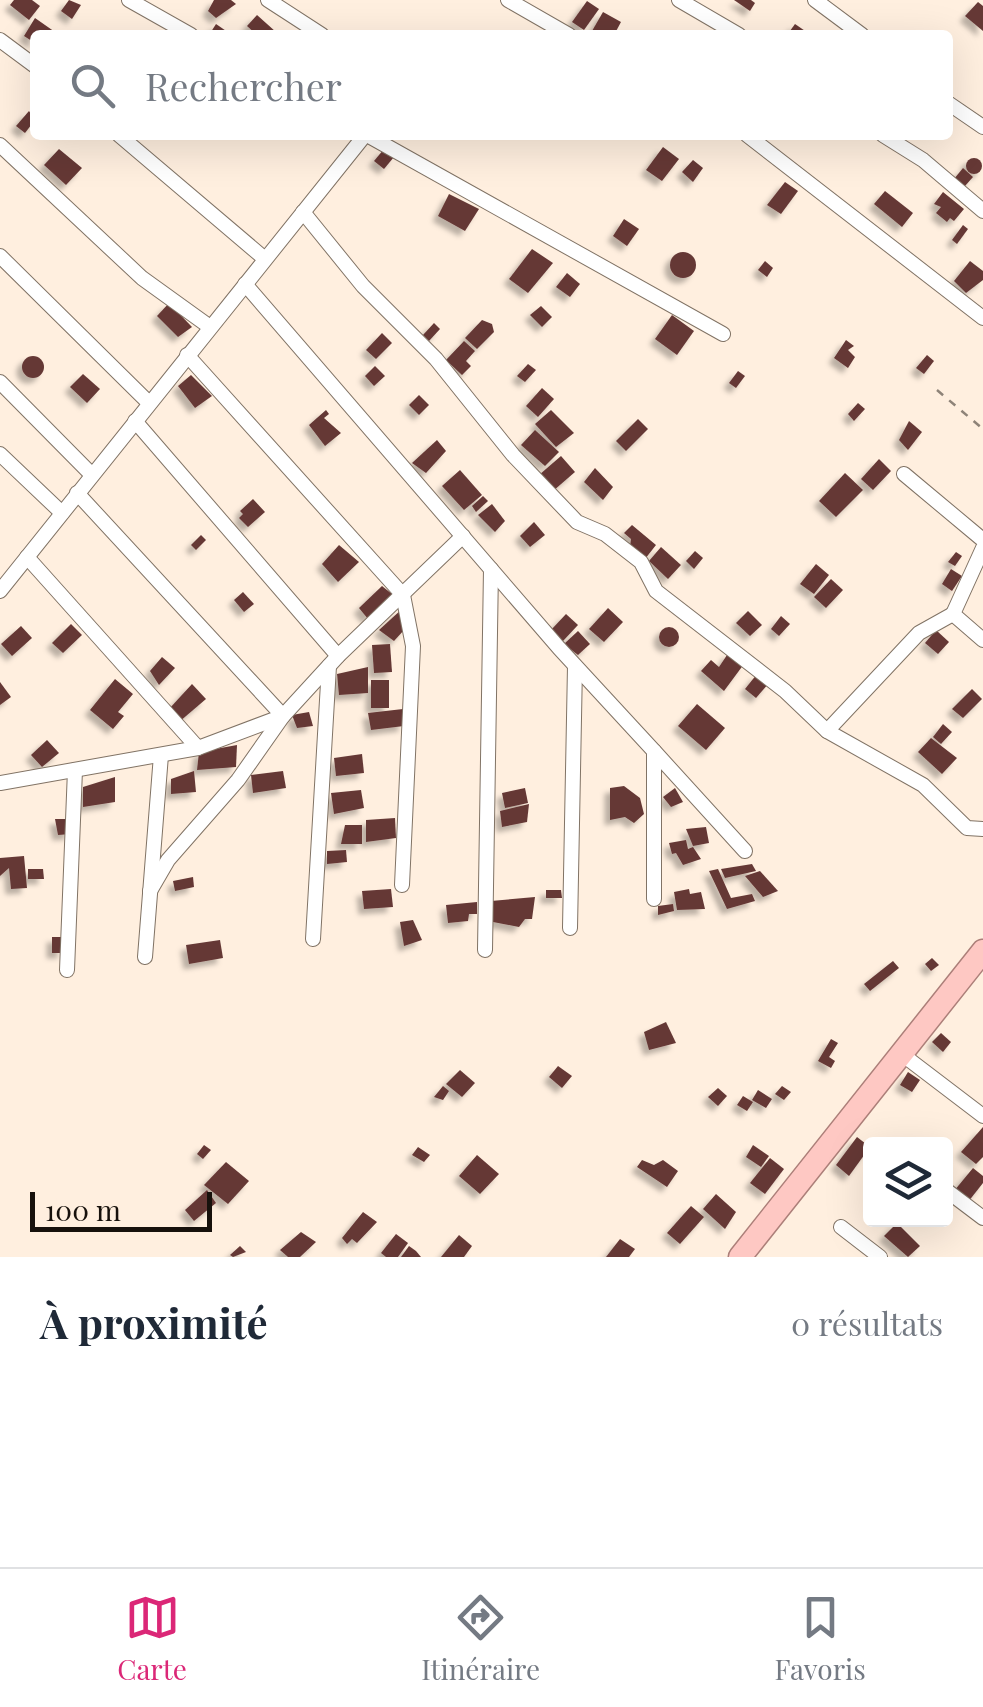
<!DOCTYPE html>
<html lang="fr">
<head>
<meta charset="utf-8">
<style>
  :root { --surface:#fff; --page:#f2f2f3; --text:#1f2937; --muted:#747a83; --line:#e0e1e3; --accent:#db2777 }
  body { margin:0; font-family:"Playfair Display",serif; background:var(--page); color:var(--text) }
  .controls { position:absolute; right:30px; bottom:30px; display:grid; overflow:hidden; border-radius:10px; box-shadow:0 10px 40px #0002 }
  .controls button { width:90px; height:90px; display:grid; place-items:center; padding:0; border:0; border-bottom:2px solid var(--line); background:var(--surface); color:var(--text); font:50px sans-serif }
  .scale { position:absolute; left:30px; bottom:25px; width:182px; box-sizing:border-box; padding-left:10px; border:5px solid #17110c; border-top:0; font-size:28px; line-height:35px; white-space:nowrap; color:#17110c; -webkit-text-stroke:8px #ffefdf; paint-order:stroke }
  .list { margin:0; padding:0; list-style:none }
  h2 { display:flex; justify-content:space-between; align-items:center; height:130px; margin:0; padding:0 40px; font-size:42px }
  h2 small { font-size:32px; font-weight:400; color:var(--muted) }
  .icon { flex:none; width:55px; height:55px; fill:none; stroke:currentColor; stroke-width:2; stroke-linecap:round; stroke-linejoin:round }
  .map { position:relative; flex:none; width:983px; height:1257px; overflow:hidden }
  .search { position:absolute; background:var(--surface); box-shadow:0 10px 40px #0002; left:30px; right:30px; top:30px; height:110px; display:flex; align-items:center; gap:25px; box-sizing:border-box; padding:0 35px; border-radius:10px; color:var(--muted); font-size:38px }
  .sheet { height:310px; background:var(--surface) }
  nav { display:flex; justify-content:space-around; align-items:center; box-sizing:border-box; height:140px; border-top:2px solid var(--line); background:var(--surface); font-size:28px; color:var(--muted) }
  nav a { display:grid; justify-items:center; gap:5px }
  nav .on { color:var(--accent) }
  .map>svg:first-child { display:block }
  .building { fill:#653836; filter:url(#shadow) }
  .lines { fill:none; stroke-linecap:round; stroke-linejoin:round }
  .minor-casing { stroke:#817365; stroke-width:16 }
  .trunk-casing { stroke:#ac7f79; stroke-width:25 }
  .path { stroke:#8e8378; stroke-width:2.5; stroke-dasharray:8 8; stroke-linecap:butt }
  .minor { stroke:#fff; stroke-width:14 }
  .trunk { stroke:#fec8c3; stroke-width:22 }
</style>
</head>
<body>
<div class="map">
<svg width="983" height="1257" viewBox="0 0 983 1257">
  <defs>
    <filter id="shadow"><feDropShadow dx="-5.5" dy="5.5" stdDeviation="2.5" flood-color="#0004"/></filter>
  </defs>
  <rect width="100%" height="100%" fill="#ffefdf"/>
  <g class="building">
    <path d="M14,0H32L40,6L29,20L10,5Z"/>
    <path d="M69,0L81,5L72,19L61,11Z"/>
    <path d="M214,0H231L236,4L216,18L208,11Z"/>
    <path d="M734,0H751L755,3L750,11Z"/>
    <path d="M587,1L599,9L584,30L572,22Z"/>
    <path d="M978,2L983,6V31L965,16Z"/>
    <path d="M603,12L621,22L614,35L592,31Z"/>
    <path d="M257,15L276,32L274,35H257L247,26Z"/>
    <path d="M35,18L55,32L35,35V43L24,36Z"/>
    <path d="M216,24L232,35H209Z"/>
    <path d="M795,24L811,35H787Z"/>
    <path d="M29,111L35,120L25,133L16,126Z"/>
    <path d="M663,147L679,159L662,181L646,170Z"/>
    <path d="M59,149L82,168L66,185L44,165Z"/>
    <path d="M384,149L394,157L384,169L374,161Z"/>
    <circle cx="974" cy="166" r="8"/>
    <path d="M693,160L703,168L693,182L682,172Z"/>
    <path d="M963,168L973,177L965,186L954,179Z"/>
    <path d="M785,182L798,191L781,214L767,205Z"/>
    <path d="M885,191L913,213L902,227L874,204Z"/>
    <path d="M943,192L964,209L954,221L950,218L947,222L936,213L941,207L934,204Z"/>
    <path d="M449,194L479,209L465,231L438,216Z"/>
    <path d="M624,219L639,229L627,246L613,236Z"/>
    <path d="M963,225L968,229L957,244L952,240Z"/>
    <path d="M532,249L553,263L528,293L509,279Z"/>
    <circle cx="683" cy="265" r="13"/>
    <path d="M765,261L773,268L767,277L758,270Z"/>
    <path d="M970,261L983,271V280L966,293L954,281Z"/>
    <path d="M567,273L580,284L570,297L556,287Z"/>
    <path d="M169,303L192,327L178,337L157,316Z"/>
    <path d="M541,306L552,317L542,327L530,315Z"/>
    <path d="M672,315L694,331L677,355L655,339Z"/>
    <path d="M482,320L492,324L494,332L477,349L465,338Z"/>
    <path d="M434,323L440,329L429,341L423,335Z"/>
    <path d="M382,333L392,343L376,359L366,350Z"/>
    <path d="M846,340L854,346L848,350L855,357L848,368L834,358Z"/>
    <path d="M464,341L475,351L466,361L471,366L462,375L446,360Z"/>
    <path d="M927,355L934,361L924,374L916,368Z"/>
    <circle cx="33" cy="367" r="11"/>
    <path d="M528,364L536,370L525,382L517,376Z"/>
    <path d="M375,366L385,376L374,386L365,376Z"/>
    <path d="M738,371L745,376L736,388L729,383Z"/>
    <path d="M83,374L100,389L87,403L70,387Z"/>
    <path d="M191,375L212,396L195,408L178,386Z"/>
    <path d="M542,388L554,399L538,417L526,406Z"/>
    <path d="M419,395L429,405L419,415L409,405Z"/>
    <path d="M858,403L865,409L854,421L848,414Z"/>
    <path d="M326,410L329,414L324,418L341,433L325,446L309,425Z"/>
    <path d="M551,410L574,433L556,447L535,424Z"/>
    <path d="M638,419L648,429L626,451L616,441Z"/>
    <path d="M909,421L922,432L908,450L899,440Z"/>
    <path d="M535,430L559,452L545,466L521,445Z"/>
    <path d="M437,440L446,451L426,473L412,463Z"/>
    <path d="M561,456L575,472L553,491L539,475Z"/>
    <path d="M879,459L891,471L873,490L861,479Z"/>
    <path d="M595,468L613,487L603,500L584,482Z"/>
    <path d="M460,470L482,495L464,510L442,486Z"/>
    <path d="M845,473L863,490L836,517L819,501Z"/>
    <path d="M483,496L488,501L476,512L472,506Z"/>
    <path d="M253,499L265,512L248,527L239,518L243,514L240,511Z"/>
    <path d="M492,504L505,521L495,532L478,515Z"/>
    <path d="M534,522L545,535L530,547L520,536Z"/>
    <path d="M632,525L656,545L645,559L630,547L631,539L624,533Z"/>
    <path d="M201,535L206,540L196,550L191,545Z"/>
    <path d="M339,545L359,562L338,582L322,564Z"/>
    <path d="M661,547L681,565L668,579L649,561Z"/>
    <path d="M695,551L703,558L694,569L686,561Z"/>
    <path d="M956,552L962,556L955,566L948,562Z"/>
    <path d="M816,564L829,575L814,594L800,584Z"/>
    <path d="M951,569L962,576L952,591L942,584Z"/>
    <path d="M831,579L843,590L826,608L814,597Z"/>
    <path d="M382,586L392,594L368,619L359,608Z"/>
    <path d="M243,592L254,604L244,612L234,600Z"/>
    <path d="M608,608L623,622L604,642L589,629Z"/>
    <path d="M402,609L405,629L394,641L379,630Z"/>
    <path d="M748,611L762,625L750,636L736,623Z"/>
    <path d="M566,614L578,625L563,641L551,630Z"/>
    <path d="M781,616L790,624L779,636L771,629Z"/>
    <path d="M71,624L82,635L63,653L52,643Z"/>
    <path d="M21,626L32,638L12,656L1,644Z"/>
    <circle cx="669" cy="637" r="10"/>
    <path d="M936,630L949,642L938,654L925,643Z"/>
    <path d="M578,631L590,644L578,655L564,644Z"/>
    <path d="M390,644L392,672L374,673L372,645Z"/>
    <path d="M729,652L744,664L724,691L701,671L711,660L719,667Z"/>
    <path d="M162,657L175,668L159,685L150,671Z"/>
    <path d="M368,667V693L339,695L337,674Z"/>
    <path d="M757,674L769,683L756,698L745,689Z"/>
    <path d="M115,679L133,694L118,712L124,716L113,729L90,710Z"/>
    <rect x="371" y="680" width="18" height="28"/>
    <path d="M0,682L11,697L0,705Z"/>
    <path d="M192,684L206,699L179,722L169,709Z"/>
    <path d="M972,689L982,699L963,718L952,709Z"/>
    <path d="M697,704L725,728L706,750L678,726Z"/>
    <path d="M403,709L404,726L371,730L368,713Z"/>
    <path d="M309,712L313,726L297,728L292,715Z"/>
    <path d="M943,724L952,732L941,744L933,737Z"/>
    <path d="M931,738L957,758L942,774L918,752Z"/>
    <path d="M47,740L59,753L42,767L31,755Z"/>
    <path d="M237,745L236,767L197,770L199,752Z"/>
    <path d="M362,754L364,773L336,776L334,758Z"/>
    <path d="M194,771L196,792L171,794V779Z"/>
    <path d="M283,771L286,788L253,793L251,775Z"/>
    <path d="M115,777V802L83,807V787Z"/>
    <path d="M624,786L640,798L644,814L634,823L625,817L610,820V788Z"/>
    <path d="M525,788L528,803L505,808L502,793Z"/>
    <path d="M675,788L683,802L671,807L663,797Z"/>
    <path d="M361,790L364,808L334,814L331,793Z"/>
    <path d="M529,804L527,822L502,827L500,811Z"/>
    <path d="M395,818L396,838L366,842V820Z"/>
    <path d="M55,819H70L71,834L58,835Z"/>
    <path d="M345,825H362V844H341Z"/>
    <path d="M706,827L709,843L693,846L686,829Z"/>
    <path d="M686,840L688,849L693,847L701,859L683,865L676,853L672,854L669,843Z"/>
    <path d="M346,850L347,862L327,864V851Z"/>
    <path d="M24,856L27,888L11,889L9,868L0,876V858Z"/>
    <path d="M752,864L756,871L725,878L721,869Z"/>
    <path d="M28,869H43L44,879H28Z"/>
    <path d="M718,869L731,898L752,894L755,901L727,909L709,871Z"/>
    <path d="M760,871L778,891L763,897L745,876Z"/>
    <path d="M193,877L194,887L175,891L173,881Z"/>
    <path d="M391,889L393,907L364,909L362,891Z"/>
    <path d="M689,889L690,894L701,892L705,909L677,910L674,892Z"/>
    <path d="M546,890H561L562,898H546Z"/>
    <path d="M535,897L532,919H525L519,927L493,922L491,901Z"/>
    <path d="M477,902V914H469L468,921L448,923L446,905Z"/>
    <path d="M673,904L674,911L658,915V906Z"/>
    <path d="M413,920L422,940L404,946L400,922Z"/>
    <rect x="52" y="937" width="11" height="16"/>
    <path d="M220,940L223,958L189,964L186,945Z"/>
    <path d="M932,958L939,965L931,971L925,964Z"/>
    <path d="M893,961L899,968L870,991L864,984Z"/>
    <path d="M666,1022L676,1043L649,1050L644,1032Z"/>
    <path d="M941,1033L951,1042L943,1052L932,1042Z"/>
    <path d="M831,1039L838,1043L829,1057L835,1061L831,1068L818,1061Z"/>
    <path d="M558,1066L572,1076L562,1088L549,1077Z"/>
    <path d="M460,1070L475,1083L462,1097L446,1084Z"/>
    <path d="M908,1072L920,1080L912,1092L900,1085Z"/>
    <path d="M443,1086L449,1091L443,1100L434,1097Z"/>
    <path d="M782,1086L791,1092L784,1100L775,1094Z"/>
    <path d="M718,1088L727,1096L718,1106L708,1097Z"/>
    <path d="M758,1090L772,1099L766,1108L752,1100Z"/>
    <path d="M743,1096L753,1102L747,1111L737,1105Z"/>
    <path d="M983,1127V1157L976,1164L961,1152Z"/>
    <path d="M857,1137L870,1147L849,1176L836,1165Z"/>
    <path d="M204,1145L211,1150L203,1159L197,1154Z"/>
    <path d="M753,1145L769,1156L761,1167L746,1157Z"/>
    <path d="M418,1147L430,1155L424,1162L412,1155Z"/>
    <path d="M477,1155L499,1174L480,1194L459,1176Z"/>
    <path d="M770,1158L784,1169L765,1194L750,1183Z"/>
    <path d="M642,1160L654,1165L663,1160L678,1171L667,1187L637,1167Z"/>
    <path d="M226,1162L249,1181L228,1204L204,1185Z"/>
    <path d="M973,1168L983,1176V1183L968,1202L954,1191Z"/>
    <path d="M207,1190L216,1203L194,1221L185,1210Z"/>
    <path d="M716,1194L736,1212L725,1229L703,1209Z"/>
    <path d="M691,1206L704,1217L680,1244L667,1233Z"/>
    <path d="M363,1212L377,1222L357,1243L352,1239L347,1244L342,1238Z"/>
    <path d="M897,1223L920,1246L908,1257L884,1236Z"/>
    <path d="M301,1232L316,1242L300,1257H288L280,1250Z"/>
    <path d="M396,1234L408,1243L398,1257H386L381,1253Z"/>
    <path d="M459,1235L472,1246L464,1257H441Z"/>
    <path d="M620,1239L635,1249L629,1257H606Z"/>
    <path d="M240,1246L246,1252L233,1257L230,1255Z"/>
    <path d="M409,1246L416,1251L421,1257H401Z"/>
  </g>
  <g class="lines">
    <defs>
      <g id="minor">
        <path d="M129,0L191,35"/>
        <path d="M268,0L322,35"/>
        <path d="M508,0L569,35"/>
        <path d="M679,0L739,35"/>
        <path d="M815,0L862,35"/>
        <path d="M0,40L35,66"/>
        <path d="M948,103L983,127"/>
        <path d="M119,135L265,259"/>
        <path d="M367,135L723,334"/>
        <path d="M747,135L983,318"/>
        <path d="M883,135L923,160L983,211"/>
        <path d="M0,145L142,278L210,327"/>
        <path d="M303,212L363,286L436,359L513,455L577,522L605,534L641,562L656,591L785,691L827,731L923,785L967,828L983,829"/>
        <path d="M0,256L149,403"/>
        <path d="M245,284L559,648L654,751V899"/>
        <path d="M187,355L403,595L413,646L402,885"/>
        <path d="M0,382L92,475"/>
        <path d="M135,421L338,656"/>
        <path d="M0,454L62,513"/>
        <path d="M904,474L983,540"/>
        <path d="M77,493L283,716L238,780L168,860L150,891"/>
        <path d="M983,548L953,614L983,640"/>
        <path d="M27,557L198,748"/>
        <path d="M0,591L365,135"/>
        <path d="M827,731L919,633L953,614"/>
        <path d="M654,751L745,851"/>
        <path d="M0,783L198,748L283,716L338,656L463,536"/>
        <path d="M570,928L575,666"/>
        <path d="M313,939L329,666"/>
        <path d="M485,950L491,569"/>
        <path d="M145,957L161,755"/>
        <path d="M67,970L75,770"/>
        <path d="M903,1055L983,1116"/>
        <path d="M946,1190L983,1218"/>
        <path d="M841,1227L880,1257"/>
      </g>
      <path id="trunk" d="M740,1257L983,951"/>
    </defs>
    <use href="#minor" class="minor-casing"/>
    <use href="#trunk" class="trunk-casing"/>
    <path class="path" d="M937,390L983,429"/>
    <use href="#minor" class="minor"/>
    <use href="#trunk" class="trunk"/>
  </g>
</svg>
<div class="controls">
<button><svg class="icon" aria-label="layers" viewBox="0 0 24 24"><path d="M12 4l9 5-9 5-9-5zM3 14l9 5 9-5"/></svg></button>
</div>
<div class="scale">100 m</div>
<div class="search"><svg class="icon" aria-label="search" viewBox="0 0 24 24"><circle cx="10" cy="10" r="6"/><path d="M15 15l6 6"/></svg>Rechercher</div>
</div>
<section class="sheet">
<h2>À proximité<small>0 résultats</small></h2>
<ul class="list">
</ul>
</section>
<nav>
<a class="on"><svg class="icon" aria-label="map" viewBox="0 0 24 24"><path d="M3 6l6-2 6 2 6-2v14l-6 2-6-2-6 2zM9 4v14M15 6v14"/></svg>Carte</a>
<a><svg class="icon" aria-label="directions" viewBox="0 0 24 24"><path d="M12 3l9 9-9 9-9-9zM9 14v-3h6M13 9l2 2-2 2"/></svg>Itinéraire</a>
<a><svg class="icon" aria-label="saved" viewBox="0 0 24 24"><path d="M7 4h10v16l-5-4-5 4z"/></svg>Favoris</a>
</nav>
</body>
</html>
